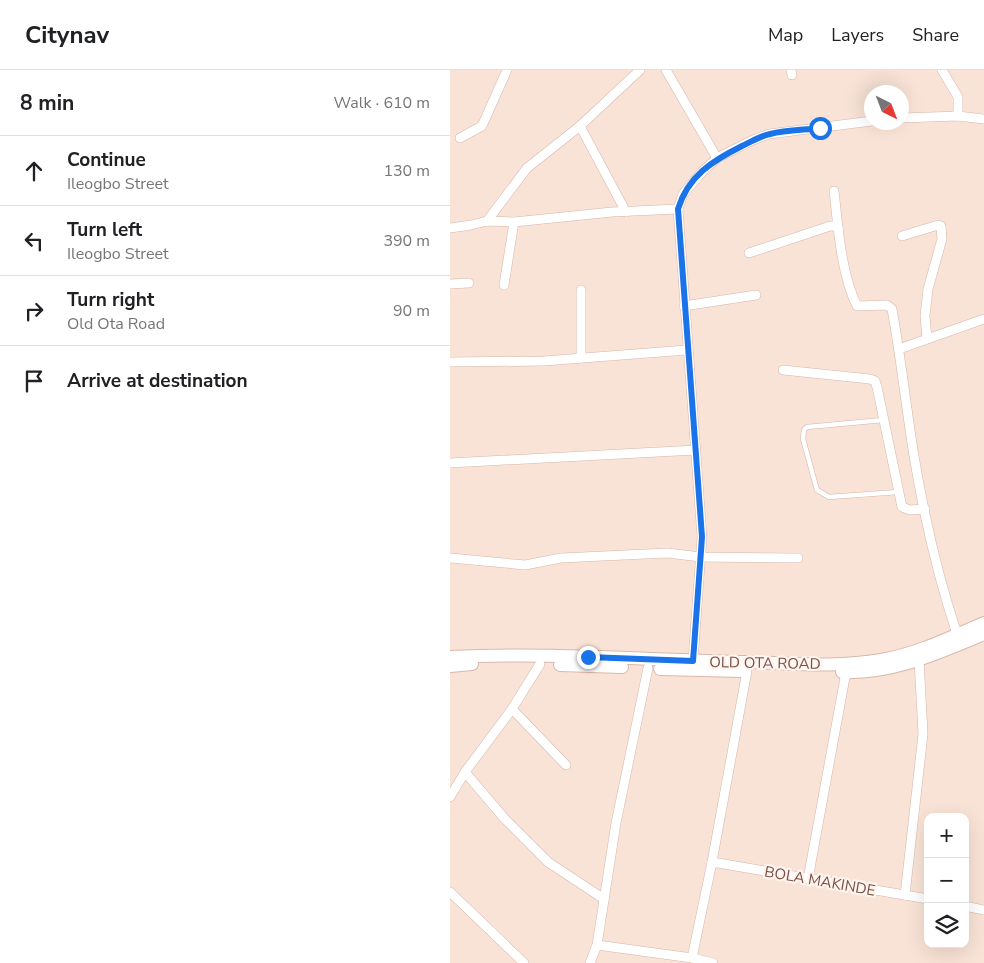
<!DOCTYPE html>
<html lang="en">
<head>
<meta charset="utf-8">
<style>
  :root { --surface:#fff; --page:#f6f6f6; --text:#202124; --muted:#757577; --line:#e0e0e0 }
  body { margin:0; font-family:"Nunito Sans",sans-serif; background:var(--page); color:var(--text) }
  .controls { position:absolute; right:15px; bottom:15px; display:grid; overflow:hidden; border-radius:10px; box-shadow:0 5px 20px #0002 }
  .controls button { width:45px; height:45px; display:grid; place-items:center; padding:0; border:0; border-bottom:1px solid var(--line); background:var(--surface); color:var(--text); font:25px sans-serif }
  .compass { position:absolute; left:414px; top:15px; width:45px; height:45px; border-radius:50%; background:var(--surface); box-shadow:0 5px 20px #0002; rotate:138deg }
  .stop { position:absolute; width:15px; height:15px; margin:-11px; border:4px solid #1a73e8; border-radius:50%; background:#fff }
  .stop.end { background:#1a73e8; border-color:#fff; box-shadow:0 1px 5px #0008 }
  .list { margin:0; padding:0; list-style:none }
  h2 { display:flex; justify-content:space-between; align-items:center; height:65px; margin:0; padding:0 20px; font-size:21px }
  h2 small { font-size:16px; font-weight:400; color:var(--muted) }
  .list li { display:grid; grid-template-columns:32px 1fr auto; gap:15px; align-items:center; box-sizing:border-box; height:70px; padding:0 20px; border-top:1px solid var(--line) }
  .list b { display:block; font-size:19px; white-space:nowrap }
  .list p { margin:0; font-size:16px; white-space:nowrap; color:var(--muted) }
  .list em { font-size:16px; font-style:normal; color:var(--muted) }
  .icon { flex:none; width:28px; height:28px; fill:none; stroke:currentColor; stroke-width:2; stroke-linecap:round; stroke-linejoin:round }
  .map { position:relative; flex:none; width:534px; height:893px; overflow:hidden }
  header { display:flex; align-items:center; gap:30px; box-sizing:border-box; height:70px; padding:0 25px; background:var(--surface); border-bottom:1px solid var(--line) }
  header strong { font-size:24px }
  nav { display:flex; gap:28px; margin-inline-start:auto; font-size:18px }
  main { display:flex }
  aside { flex:1; background:var(--surface) }
  .map>svg:first-child { display:block }
  .residential { fill:#f9e3d6; fill-rule:evenodd }
  .lines { fill:none; stroke-linecap:round; stroke-linejoin:round }
  .lane-casing { stroke:#d5b6ac; stroke-width:5.5 }
  .street-casing { stroke:#d5b6ac; stroke-width:10 }
  .secondary-casing { stroke:#dab7ac; stroke-width:14 }
  .lane { stroke:#fff; stroke-width:4.5 }
  .street { stroke:#fff; stroke-width:9 }
  .secondary { stroke:#fff; stroke-width:12 }
  .route { stroke:#1a73e8; stroke-width:6 }
  .labels { text-anchor:middle; dominant-baseline:central; stroke-width:4.5; stroke-linejoin:round; paint-order:stroke }
  .street-label { font-size:15px; fill:#7b4f47; stroke:#fff5ee }
</style>
</head>
<body>
<header>
<strong>Citynav</strong>
<nav><a>Map</a><a>Layers</a><a>Share</a></nav>
</header>
<main>
<aside>
<h2>8 min<small>Walk · 610 m</small></h2>
<ul class="list">
<li><svg class="icon" aria-label="ahead" viewBox="0 0 24 24"><path d="M12 20V5M6 11l6-6 6 6"/></svg><div><b>Continue</b><p>Ileogbo Street</p></div><em>130 m</em></li>
<li><svg class="icon" aria-label="left" viewBox="0 0 24 24"><path d="M17 20v-9H6M10 6l-5 5 5 5"/></svg><div><b>Turn left</b><p>Ileogbo Street</p></div><em>390 m</em></li>
<li><svg class="icon" aria-label="right" viewBox="0 0 24 24"><path d="M7 20v-9h11M14 6l5 5-5 5"/></svg><div><b>Turn right</b><p>Old Ota Road</p></div><em>90 m</em></li>
<li><svg class="icon" aria-label="arrive" viewBox="0 0 24 24"><path d="M6 21V4h12l-3 4 3 4H6"/></svg><div><b>Arrive at destination</b></div></li>
</ul>
</aside>
<div class="map">
<svg width="534" height="893" viewBox="0 0 534 893">
  <rect width="100%" height="100%" fill="#fff0e6"/>
  <path class="residential" d="M0,0H534V893H0ZM422,22H452V52H422ZM478,747H515V874H478Z"/>
  <g class="lines">
    <defs>
      <path id="lane" d="M433,350L357,357L354,360L353,369L367,420L379,427L448,422"/>
      <g id="street">
        <path d="M216,0L267,88"/>
        <path d="M341,0L342,5"/>
        <path d="M492,0L508,27V46"/>
        <path d="M452,48L508,46L534,49"/>
        <path d="M130,56L176,142"/>
        <path d="M10,68L32,56L57,0"/>
        <path d="M384,121C388,156 391,204 407,236L437,235L442,239C451,288 456,337 464,386C474,446 488,507 507,564"/>
        <path d="M37,151L77,98L130,56L190,0"/>
        <path d="M0,158L21,155L37,151L64,152L162,142L228,139"/>
        <path d="M452,166L488,155L491,156L492,169L478,219L475,246L477,269"/>
        <path d="M299,183L380,156H384L388,158"/>
        <path d="M0,214L19,213"/>
        <path d="M54,215L64,152"/>
        <path d="M234,236L306,225"/>
        <path d="M449,279L534,249"/>
        <path d="M131,288V220"/>
        <path d="M0,292L94,291L237,280"/>
        <path d="M333,300L420,309L425,311L427,317L452,437L460,440L475,439"/>
        <path d="M0,393L246,380"/>
        <path d="M0,488L75,495L111,488L217,483L251,487L348,488"/>
        <path d="M243,591L252,467L228,139L233,124L252,102L267,88L303,70L319,64L422,51"/>
        <path d="M62,639L116,695"/>
        <path d="M15,702L54,748L98,792L154,829"/>
        <path d="M0,727L15,702L62,639L90,594"/>
        <path d="M262,792L478,829"/>
        <path d="M358,809L396,602"/>
        <path d="M0,822L74,893"/>
        <path d="M455,825L473,664L469,590"/>
        <path d="M515,836L534,840"/>
        <path d="M147,875L242,888L263,893"/>
        <path d="M242,888L262,792L297,601"/>
        <path d="M140,893L147,875L166,753L198,598"/>
      </g>
      <g id="secondary">
        <path d="M0,587C98,582 197,590 295,592C340,593 386,598 431,590C467,584 501,567 534,553"/>
        <path d="M110,595L172,597"/>
        <path d="M0,596L22,594"/>
        <path d="M210,599L292,601"/>
        <path d="M392,602C443,604 488,583 534,564"/>
      </g>
    </defs>
    <use href="#lane" class="lane-casing"/>
    <use href="#street" class="street-casing"/>
    <use href="#secondary" class="secondary-casing"/>
    <use href="#lane" class="lane"/>
    <use href="#street" class="street"/>
    <use href="#secondary" class="secondary"/>
  </g>
  <g class="lines">
    <path class="route" d="M138,587L243,591L252,467L228,139C238,106 262,91 292,76C301,72 310,66 320,64C336,60 354,60 370,58"/>
  </g>
  <g class="labels">
    <g class="street-label">
      <text transform="translate(315 593) rotate(1)">OLD OTA ROAD</text>
      <text transform="translate(370 811) rotate(10)">BOLA MAKINDE</text>
    </g>
  </g>
</svg>
<div class="controls">
<button>+</button>
<button>−</button>
<button><svg class="icon" aria-label="layers" viewBox="0 0 24 24"><path d="M12 4l9 5-9 5-9-5zM3 14l9 5 9-5"/></svg></button>
</div>
<svg class="compass" viewBox="-18 -18 36 36"><path d="M0-13l5 13h-10z" fill="#e53935"/><path d="M0 13l5-13h-10z" fill="#757577"/></svg>
<div class="stop" style="left:370px;top:58px"></div>
<div class="stop end" style="left:138px;top:587px"></div>
</div>
</main>
</body>
</html>
